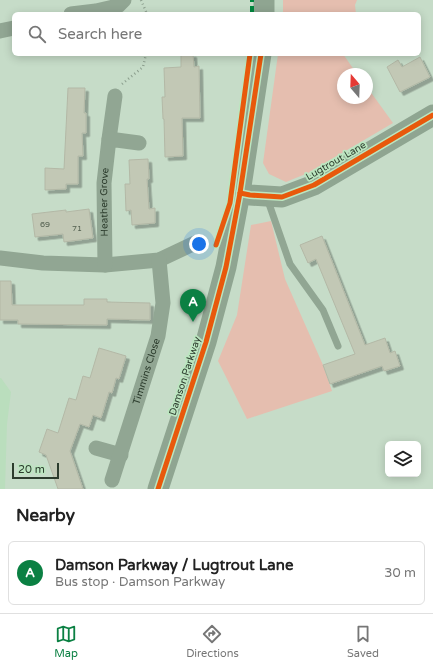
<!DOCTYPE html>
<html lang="en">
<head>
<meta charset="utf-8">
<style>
  :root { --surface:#fff; --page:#f6f6f6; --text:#222; --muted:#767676; --line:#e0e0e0; --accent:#0b8043 }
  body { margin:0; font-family:"Varela Round",sans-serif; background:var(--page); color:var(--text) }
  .controls { position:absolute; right:12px; bottom:12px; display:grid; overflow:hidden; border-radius:6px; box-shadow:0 2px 10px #0003 }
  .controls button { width:36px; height:36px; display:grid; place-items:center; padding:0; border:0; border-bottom:1px solid var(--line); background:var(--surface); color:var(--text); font:20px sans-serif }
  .compass { position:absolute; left:337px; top:68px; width:36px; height:36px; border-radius:50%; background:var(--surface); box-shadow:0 2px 10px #0003; rotate:341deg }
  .scale { position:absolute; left:12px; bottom:10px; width:47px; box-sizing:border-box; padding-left:4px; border:2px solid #2c3c2d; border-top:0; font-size:11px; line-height:14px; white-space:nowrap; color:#2c3c2d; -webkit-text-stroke:3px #bce6c0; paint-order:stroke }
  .you { position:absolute; left:199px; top:244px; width:14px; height:14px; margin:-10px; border:3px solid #fff; border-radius:50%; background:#1a73e8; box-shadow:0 0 0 6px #1a73e833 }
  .badge { display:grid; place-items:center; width:26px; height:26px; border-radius:50%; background:var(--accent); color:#fff; font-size:13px; font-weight:700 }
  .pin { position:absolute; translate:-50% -33px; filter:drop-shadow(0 1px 2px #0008) }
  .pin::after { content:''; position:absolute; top:21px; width:14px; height:12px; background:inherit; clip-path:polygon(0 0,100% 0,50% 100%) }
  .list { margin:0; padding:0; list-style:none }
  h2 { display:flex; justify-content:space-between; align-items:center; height:52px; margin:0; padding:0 16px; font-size:17px }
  h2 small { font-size:13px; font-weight:400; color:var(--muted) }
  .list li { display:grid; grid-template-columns:26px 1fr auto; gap:12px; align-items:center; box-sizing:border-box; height:64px; margin:0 8px 8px; padding:0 8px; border:1px solid var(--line); border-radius:6px }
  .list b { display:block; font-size:15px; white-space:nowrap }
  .list p { margin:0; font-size:13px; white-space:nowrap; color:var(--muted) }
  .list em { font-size:13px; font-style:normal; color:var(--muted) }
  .icon { flex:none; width:22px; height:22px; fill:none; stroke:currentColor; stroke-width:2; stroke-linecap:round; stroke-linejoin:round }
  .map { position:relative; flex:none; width:433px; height:489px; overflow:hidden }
  .search { position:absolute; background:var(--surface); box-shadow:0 2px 10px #0003; left:12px; right:12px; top:12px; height:44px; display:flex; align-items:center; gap:10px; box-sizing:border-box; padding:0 14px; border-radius:6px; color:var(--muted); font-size:15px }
  .sheet { height:124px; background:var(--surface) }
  nav { display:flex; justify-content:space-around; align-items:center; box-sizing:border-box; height:56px; border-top:1px solid var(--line); background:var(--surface); font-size:11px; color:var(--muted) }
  nav a { display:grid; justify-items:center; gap:2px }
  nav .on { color:var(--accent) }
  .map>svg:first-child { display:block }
  .built { fill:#badebd }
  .green { fill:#e5beaf }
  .building { fill:#c2c8b5; stroke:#b3b8a6; filter:url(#shadow) }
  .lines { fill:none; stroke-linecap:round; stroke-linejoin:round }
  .path { stroke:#8da08f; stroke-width:2.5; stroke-dasharray:1 3; stroke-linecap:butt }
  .lane { stroke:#91a693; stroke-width:7 }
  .street { stroke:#91a693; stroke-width:15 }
  .secondary { stroke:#8fa591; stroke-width:21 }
  .quiet { stroke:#00873e; stroke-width:4; stroke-dasharray:8 4; stroke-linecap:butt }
  .cycleway-casing { stroke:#bce6c0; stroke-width:8 }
  .cycleway { stroke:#e8590c; stroke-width:5 }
  .labels { text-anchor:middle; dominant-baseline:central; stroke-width:3.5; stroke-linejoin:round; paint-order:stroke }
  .number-label { font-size:8px; fill:#525f4f }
  .street-label { font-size:10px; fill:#2c3c2d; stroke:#bce6c0 }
</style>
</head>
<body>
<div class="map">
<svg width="433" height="489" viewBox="0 0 433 489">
  <defs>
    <filter id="shadow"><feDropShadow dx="3.5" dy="3.5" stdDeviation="0" flood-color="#0004"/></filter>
  </defs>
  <rect width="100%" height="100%" fill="#c6dcc8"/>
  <path class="built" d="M0,378H1L11,392L7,424L5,489H0Z"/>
  <g class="green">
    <path d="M283,0H357L355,5L356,14H283Z"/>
    <path d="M278,54H343L357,74H343V98H367V87L393,123L308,173L286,182L269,174L263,163Z"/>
    <path d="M271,221L285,279L323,365L332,391L247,419L218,361L237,315L251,225Z"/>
  </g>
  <g class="building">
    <path d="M181,54H193L194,67L199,66L200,118H182L183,156L165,157L164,119H163L162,97H165L164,68L181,67Z"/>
    <path d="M420,57L430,77L400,92L387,67L398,60L402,67Z"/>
    <path d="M68,88H85L84,113H86V133H82L83,156H78V184H66V189L45,190V168L64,169Z"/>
    <path d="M148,159L149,179H147L149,209L155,208V223L132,225L131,210L126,211L125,184H130L129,160Z"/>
    <path d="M89,209L93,238L64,242L63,234L35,237L32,214L66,210V212Z"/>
    <path d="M322,236L365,345L385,338L390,353L395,351L400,366L384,371L382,366L330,384L323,365L355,354L316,259L308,263L300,245Z"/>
    <path d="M0,281H11L12,305H84V299H107V302L150,303V320L107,319V325L18,324V320H0Z"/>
    <path d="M99,348L126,356L119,379L116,378L112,393L109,392L101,418L93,415L89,427L80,424L70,451L83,489H58L46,455L39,452L47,429L58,433L69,398L76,400L83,376L90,378Z"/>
  </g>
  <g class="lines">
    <g class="path">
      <path d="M141,0L147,14"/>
      <path d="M122,84L143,67L146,54"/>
    </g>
    <path class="lane" d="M267,198L290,264L323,310L338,346"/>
    <g class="street">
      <path d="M71,14L96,11L118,6L124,0"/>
      <path d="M0,31L14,28"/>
      <path d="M109,139L115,96"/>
      <path d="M0,258L43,263L105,265L159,260L195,243"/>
      <path id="s1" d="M105,265L104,183L109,139L139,143"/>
      <path d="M96,448L121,455"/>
      <path id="s2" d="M112,480L158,336L163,303L159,260"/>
    </g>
    <g class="secondary">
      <path d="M264,14V0"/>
      <path d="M240,193L250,195L282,197L314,185L433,115"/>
      <path d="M158,489L206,342L226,267L240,193L261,54"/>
    </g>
    <path class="quiet" d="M252,14V0"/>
    <defs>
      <g id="cycleway">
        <path d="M240,193L250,195L282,197L314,185L433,115"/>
        <path d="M216,245L230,203L250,54"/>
        <path d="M158,489L206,342L226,267L240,193L261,54"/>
      </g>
    </defs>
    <use href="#cycleway" class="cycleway-casing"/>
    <use href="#cycleway" class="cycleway"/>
  </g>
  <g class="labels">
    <g class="number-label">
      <text x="45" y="224">69</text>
      <text x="77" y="228">71</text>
    </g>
    <g class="street-label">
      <text transform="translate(336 161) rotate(-30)">Lugtrout Lane</text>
      <text stroke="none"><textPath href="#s1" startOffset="63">Heather Grove</textPath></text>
      <text stroke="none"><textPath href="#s2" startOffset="114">Timmins Close</textPath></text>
      <text transform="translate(185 376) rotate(-72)">Damson Parkway</text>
    </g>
  </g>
</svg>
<div class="controls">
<button><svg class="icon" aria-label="layers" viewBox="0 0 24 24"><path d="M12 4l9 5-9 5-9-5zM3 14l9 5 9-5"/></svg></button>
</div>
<svg class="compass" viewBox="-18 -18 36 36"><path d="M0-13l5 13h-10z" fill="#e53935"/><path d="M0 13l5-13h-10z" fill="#767676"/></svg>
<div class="scale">20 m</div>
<div class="you"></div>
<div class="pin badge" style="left:193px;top:322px">A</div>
<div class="search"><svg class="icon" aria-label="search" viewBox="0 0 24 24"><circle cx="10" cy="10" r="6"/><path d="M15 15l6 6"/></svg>Search here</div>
</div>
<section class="sheet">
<h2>Nearby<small></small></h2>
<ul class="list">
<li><span class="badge">A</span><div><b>Damson Parkway / Lugtrout Lane</b><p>Bus stop · Damson Parkway</p></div><em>30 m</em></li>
</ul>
</section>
<nav>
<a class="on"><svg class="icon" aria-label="map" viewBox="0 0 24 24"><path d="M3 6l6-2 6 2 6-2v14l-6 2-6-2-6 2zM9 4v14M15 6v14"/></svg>Map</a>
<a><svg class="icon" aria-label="directions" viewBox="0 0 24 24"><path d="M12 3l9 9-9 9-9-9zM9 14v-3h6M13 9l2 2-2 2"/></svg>Directions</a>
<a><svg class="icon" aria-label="saved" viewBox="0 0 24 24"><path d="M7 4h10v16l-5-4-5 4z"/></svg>Saved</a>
</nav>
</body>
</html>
